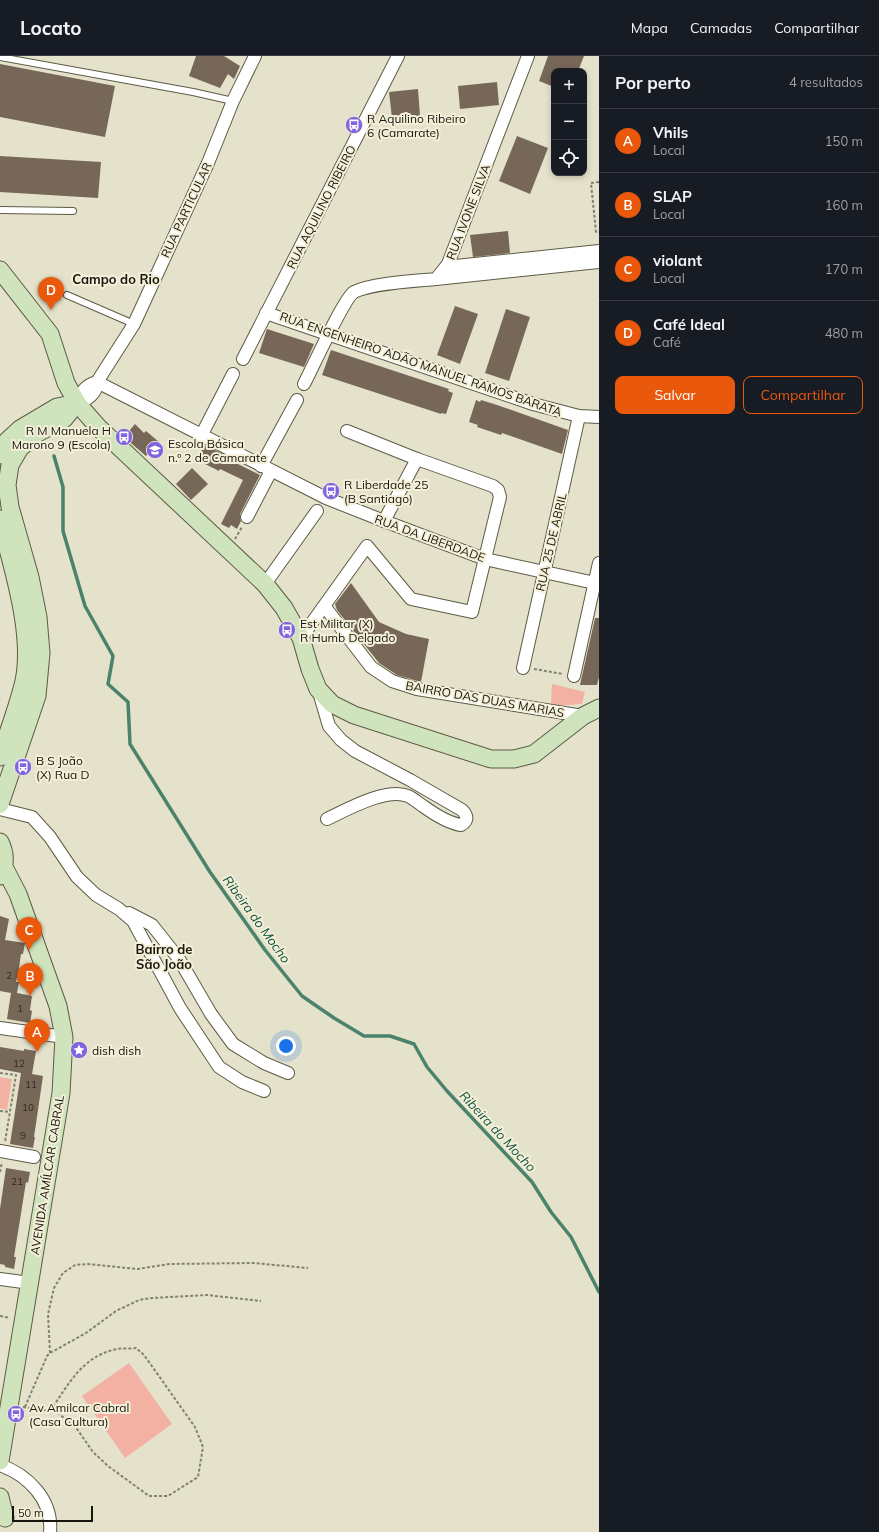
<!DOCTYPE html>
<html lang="pt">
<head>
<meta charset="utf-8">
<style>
  :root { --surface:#171b24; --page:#20242c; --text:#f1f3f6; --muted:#9ea1a6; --line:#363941; --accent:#ea580c }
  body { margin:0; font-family:Mulish,sans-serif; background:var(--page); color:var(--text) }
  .controls { position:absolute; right:12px; top:12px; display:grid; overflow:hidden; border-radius:8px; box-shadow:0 2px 6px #0003 }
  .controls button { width:36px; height:36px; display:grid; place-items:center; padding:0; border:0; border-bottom:1px solid var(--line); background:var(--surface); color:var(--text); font:20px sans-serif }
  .scale { position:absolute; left:12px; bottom:10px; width:81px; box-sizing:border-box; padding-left:4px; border:2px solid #17150d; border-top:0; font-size:11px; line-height:14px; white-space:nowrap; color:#17150d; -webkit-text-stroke:3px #f3efd8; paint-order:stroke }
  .you { position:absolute; left:286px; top:990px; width:14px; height:14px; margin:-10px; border:3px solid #fff; border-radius:50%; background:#1a73e8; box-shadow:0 0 0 6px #1a73e833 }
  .badge { display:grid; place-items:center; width:26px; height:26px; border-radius:50%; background:var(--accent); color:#fff; font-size:13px; font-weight:700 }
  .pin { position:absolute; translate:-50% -33px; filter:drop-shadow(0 1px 2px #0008) }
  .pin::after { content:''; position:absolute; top:21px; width:14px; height:12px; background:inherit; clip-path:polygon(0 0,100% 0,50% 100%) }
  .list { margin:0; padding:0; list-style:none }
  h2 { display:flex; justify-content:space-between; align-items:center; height:52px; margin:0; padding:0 16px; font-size:17px }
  h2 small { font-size:13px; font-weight:400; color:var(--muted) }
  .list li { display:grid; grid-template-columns:26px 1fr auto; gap:12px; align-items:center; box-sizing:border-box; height:64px; padding:0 16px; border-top:1px solid var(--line) }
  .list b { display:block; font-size:15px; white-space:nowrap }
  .list p { margin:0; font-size:13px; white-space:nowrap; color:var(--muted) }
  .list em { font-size:13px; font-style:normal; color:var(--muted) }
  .actions { display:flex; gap:8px; padding:12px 16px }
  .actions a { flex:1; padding:9px 0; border:1px solid var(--accent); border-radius:8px; text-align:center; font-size:14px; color:var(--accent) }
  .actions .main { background:var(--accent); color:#fff }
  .icon { flex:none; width:22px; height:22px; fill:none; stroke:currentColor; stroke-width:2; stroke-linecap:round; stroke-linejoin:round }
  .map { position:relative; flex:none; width:599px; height:1476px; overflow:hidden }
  header { display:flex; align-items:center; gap:24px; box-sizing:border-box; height:56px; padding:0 20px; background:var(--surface); border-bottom:1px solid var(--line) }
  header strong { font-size:19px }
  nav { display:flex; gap:22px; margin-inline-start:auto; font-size:14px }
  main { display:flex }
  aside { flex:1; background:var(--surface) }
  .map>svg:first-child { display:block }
  .green { fill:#f2b1a3 }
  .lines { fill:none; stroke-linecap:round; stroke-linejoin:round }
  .stream { stroke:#4a826c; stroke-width:3.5 }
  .building { fill:#776758 }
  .lane-casing { stroke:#5d5a45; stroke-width:8 }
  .street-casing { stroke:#5d5a45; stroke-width:14 }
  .secondary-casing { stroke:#5d5a45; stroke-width:19 }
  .path { stroke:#838070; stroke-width:2; stroke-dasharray:3 2; stroke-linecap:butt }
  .lane { stroke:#fff; stroke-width:6 }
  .street { stroke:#fff; stroke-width:12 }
  .secondary { stroke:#cfe4bc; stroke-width:17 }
  .labels { text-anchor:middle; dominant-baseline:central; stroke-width:4; stroke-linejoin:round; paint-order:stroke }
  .number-label { font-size:10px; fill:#2f2a20 }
  .poi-label { font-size:12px; fill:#17150d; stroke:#f3efd8; text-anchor:start }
  .street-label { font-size:12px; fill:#17150d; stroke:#f3efd8 }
  .neighbourhood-label { font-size:13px; font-weight:bold; fill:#17150d; stroke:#f3efd8 }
  .water-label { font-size:13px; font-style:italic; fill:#0f523e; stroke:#f3efd8 }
</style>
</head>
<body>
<header>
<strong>Locato</strong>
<nav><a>Mapa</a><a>Camadas</a><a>Compartilhar</a></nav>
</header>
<main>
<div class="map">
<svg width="599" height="1476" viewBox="0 0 599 1476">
  <rect width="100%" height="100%" fill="#e5e2cb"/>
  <g class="green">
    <path d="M552,628L585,636L582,648L551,650Z"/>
    <path d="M0,1021L12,1023L7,1054L0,1052Z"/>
    <path d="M129,1307L172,1368L125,1402L82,1340Z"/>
  </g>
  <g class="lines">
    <path class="stream" d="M54,400L63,431V475L85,550L113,600L108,628L128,646L130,688L210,816L265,894L302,940L334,962L364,980H390L414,988L427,1011L447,1035L532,1126L551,1156L571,1181L599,1236"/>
  </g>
  <g class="building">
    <path d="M196,0H224L240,10L234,23L228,18L220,32L189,20Z"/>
    <path d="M548,0H584L578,15H554V31L539,25Z"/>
    <path d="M0,8L115,30L105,81L0,61Z"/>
    <path d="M497,26L499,49L460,53L458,30Z"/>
    <path d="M418,33L420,60L392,62L389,36Z"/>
    <path d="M517,80L548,92L530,138L499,125Z"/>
    <path d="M0,100L101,106L98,142L0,136Z"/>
    <path d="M508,175L510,197L473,201L470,179Z"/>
    <path d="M455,250L478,258L460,308L437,299Z"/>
    <path d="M506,253L530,261L509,325L485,317Z"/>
    <path d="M267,273L314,288L304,311L259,297Z"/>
    <path d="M331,294L449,333L448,335L453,337L446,358L441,357V358L322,319Z"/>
    <path d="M476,344L480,346L481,344L497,349L568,374L562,398L502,377L501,379L477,371L478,369L469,366Z"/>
    <path d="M135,368L144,377L146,375L159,386L146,400L124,381Z"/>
    <path d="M204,389L227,400L226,402L260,419L240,458V462L241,465L237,473L231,469L229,472L221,468L243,424L220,413L219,415L197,404Z"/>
    <path d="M192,412L208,428L191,444L176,428Z"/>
    <path d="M351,527L379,566L406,578L429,583L421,626L397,619L379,607L337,554L335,548Z"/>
    <path d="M595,562H599V621L597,629H580Z"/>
    <path d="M0,860L9,863L5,884L25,887L23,898H21L19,912L16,926H19L17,937L32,940L30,954L32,955L30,967L7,963L11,937L0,935Z"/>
    <path d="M0,991L24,995V993L36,995L32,1018L43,1020L34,1081H35L33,1092L10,1088L21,1017L0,1013Z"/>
    <path d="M6,1112L30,1116L28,1127L26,1126L14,1201H16L14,1213L5,1211V1209L0,1208V1153Z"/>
  </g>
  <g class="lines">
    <defs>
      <g id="lane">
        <path d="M0,1L193,36L233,45"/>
        <path d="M0,154L73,155"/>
        <path d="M67,239L134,268"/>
      </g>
      <g id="street">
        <path d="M446,211L599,195"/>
        <path d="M436,223L599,206"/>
        <path d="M266,257L533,348L579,360L599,361"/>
        <path d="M243,303L398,0"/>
        <path d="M97,326L326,442L384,465L485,503L599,528"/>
        <path d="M97,326C86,329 80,336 77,347C88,344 97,337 97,326L134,268L208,107L233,45L255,0"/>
        <path d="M304,328C312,313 344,242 354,236C372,227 415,225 436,223L448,208L528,0"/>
        <path d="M201,380L233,318"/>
        <path d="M261,410L297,344"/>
        <path d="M247,461L271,415"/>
        <path d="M384,465L417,403"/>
        <path d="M265,528L317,455"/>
        <path d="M325,551L371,611L392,625L417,633L583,660"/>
        <path d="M301,582L367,490L411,543L472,556L500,441L498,434L493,430L417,403L347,375"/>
        <path d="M523,612L579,360"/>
        <path d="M574,620L599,507"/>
        <path d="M319,636L329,670L341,684L355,695L410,724L462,754C468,760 468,765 461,769C448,767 434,758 423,750C418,747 413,742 408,740C387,731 346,754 327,763"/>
        <path d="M0,753L32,761L50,781L77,821L96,839L119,853L133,865L180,952L219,1011L242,1026L264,1035"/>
        <path d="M129,857L152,869L179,903L211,958L233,988L264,1007L288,1017"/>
        <path d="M0,972L64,981"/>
        <path d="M0,1095L34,1101"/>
        <path d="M0,1223L30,1227"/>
        <path d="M0,1409C28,1419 53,1444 50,1476"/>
      </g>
      <g id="secondary">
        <path d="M0,214L50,278L66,327L77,347L99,372L265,528L284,552L301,582L310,613L318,633L332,648L354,659L491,703H514L534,698L583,660L599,652"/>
        <path d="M0,399L7,385L20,373L57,351L77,347"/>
        <path d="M0,463C12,510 34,577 24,625C18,651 8,676 0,701"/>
        <path d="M0,748L37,640L41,597L38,561L30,521L10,451L7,429L10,409L20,392L36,378L64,363L77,347"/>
        <path d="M0,786C6,798 6,808 0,820"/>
        <path d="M0,1405L61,1037L64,981L58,950L18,838L4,811"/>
        <path d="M0,1441L5,1462"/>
      </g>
    </defs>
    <use href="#lane" class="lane-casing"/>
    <use href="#street" class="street-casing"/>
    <use href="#secondary" class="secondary-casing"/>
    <g class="path">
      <path d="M599,126L591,127L596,176H599"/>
      <path d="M235,483L242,471"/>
      <path d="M534,613L563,618"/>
      <path d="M0,1017L16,1019L5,1086"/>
      <path d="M0,1055L10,1056"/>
      <path d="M0,1116L2,1106"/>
      <path d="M0,1260L10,1262"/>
      <path d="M50,1297L48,1258L54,1232L63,1217L75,1209L88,1208L138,1213L169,1208L253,1207L308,1212"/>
      <path d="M23,1351L57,1356L77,1373L93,1396L108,1410L149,1440H168L198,1421L203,1391L195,1371L144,1299L136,1292C130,1293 123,1292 117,1293C82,1300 69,1328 50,1355"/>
      <path d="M25,1351L47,1300L50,1297L86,1277L116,1255L139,1244L152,1242L207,1239L261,1245"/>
    </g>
    <use href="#lane" class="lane"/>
    <use href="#street" class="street"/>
    <use href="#secondary" class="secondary"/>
  </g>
  <defs>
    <symbol id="bus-disc" viewBox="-11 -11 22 22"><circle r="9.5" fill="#8063de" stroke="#f3efd8"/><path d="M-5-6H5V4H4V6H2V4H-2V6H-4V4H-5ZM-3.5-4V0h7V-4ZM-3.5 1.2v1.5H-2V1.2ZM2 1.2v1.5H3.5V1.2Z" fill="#fff"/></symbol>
    <symbol id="school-disc" viewBox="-11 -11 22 22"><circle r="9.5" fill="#8063de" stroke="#f3efd8"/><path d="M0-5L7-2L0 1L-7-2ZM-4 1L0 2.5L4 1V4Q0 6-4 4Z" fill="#fff"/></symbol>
    <symbol id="sight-disc" viewBox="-11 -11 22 22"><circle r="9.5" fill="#8063de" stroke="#f3efd8"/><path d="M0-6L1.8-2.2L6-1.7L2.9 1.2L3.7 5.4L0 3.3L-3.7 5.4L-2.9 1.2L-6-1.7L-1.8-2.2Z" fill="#fff"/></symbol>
  </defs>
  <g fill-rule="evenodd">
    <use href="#bus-disc" x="344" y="59" width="20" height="20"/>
    <use href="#bus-disc" x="114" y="371" width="20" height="20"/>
    <use href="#school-disc" x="145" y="384" width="20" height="20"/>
    <use href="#bus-disc" x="321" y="425" width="20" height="20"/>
    <use href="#bus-disc" x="277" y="564" width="20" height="20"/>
    <use href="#bus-disc" x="13" y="701" width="20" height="20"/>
    <use href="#sight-disc" x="69" y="984" width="20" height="20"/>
    <use href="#bus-disc" x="6" y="1348" width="20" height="20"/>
  </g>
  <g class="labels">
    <g class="number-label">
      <text x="9" y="919">2</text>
      <text x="20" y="952">1</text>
      <text x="19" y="1007">12</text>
      <text x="31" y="1028">11</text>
      <text x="28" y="1051">10</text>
      <text x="23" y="1079">9</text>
      <text x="17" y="1125">21</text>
    </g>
    <g class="poi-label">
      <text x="367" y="62">R Aquilino Ribeiro<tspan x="367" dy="14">6 (Camarate)</tspan></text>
      <text x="111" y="374" text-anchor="end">R M Manuela H<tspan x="111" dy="14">Marono 9 (Escola)</tspan></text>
      <text x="168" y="387">Escola Básica<tspan x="168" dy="14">n.º 2 de Camarate</tspan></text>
      <text x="344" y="428">R Liberdade 25<tspan x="344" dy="14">(B Santiago)</tspan></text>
      <text x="300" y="567">Est Militar (X)<tspan x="300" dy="14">R Humb Delgado</tspan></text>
      <text x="36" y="704">B S João<tspan x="36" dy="14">(X) Rua D</tspan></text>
      <text x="92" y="994">dish dish</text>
      <text x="29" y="1351">Av Amilcar Cabral<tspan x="29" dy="14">(Casa Cultura)</tspan></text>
    </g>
    <g class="street-label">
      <text transform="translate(321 151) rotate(-63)">RUA AQUILINO RIBEIRO</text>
      <text transform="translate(186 154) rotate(-65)">RUA PARTICULAR</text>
      <text transform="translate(468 156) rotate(-69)">RUA IVONE SILVA</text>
      <text transform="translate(421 308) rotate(19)">RUA ENGENHEIRO ADÃO MANUEL RAMOS BARATA</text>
      <text transform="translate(430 482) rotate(20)">RUA DA LIBERDADE</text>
      <text transform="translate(551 486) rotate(-77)">RUA 25 DE ABRIL</text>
      <text transform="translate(485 643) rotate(10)">BAIRRO DAS DUAS MARIAS</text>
      <text transform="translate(47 1119) rotate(-81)">AVENIDA AMÍLCAR CABRAL</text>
    </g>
    <g class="neighbourhood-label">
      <text x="116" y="223">Campo do Rio</text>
      <text x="164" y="893">Bairro de<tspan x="164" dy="15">São João</tspan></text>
    </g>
    <g class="water-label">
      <text transform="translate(257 863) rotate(54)">Ribeira do Mocho</text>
      <text transform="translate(498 1075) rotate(47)">Ribeira do Mocho</text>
    </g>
  </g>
</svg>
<div class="controls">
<button>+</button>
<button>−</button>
<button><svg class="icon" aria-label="locate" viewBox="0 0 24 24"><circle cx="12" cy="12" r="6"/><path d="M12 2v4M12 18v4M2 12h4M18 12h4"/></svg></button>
</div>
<div class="scale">50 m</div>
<div class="you"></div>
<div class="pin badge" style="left:37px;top:996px">A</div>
<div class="pin badge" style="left:30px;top:940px">B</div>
<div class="pin badge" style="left:29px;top:894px">C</div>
<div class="pin badge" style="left:51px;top:254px">D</div>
</div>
<aside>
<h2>Por perto<small>4 resultados</small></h2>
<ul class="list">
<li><span class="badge">A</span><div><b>Vhils</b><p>Local</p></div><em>150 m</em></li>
<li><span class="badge">B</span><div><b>SLAP</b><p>Local</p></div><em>160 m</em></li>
<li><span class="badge">C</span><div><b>violant</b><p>Local</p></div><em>170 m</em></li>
<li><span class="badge">D</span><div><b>Café Ideal</b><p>Café</p></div><em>480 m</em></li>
</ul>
<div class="actions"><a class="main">Salvar</a><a>Compartilhar</a></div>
</aside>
</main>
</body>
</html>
